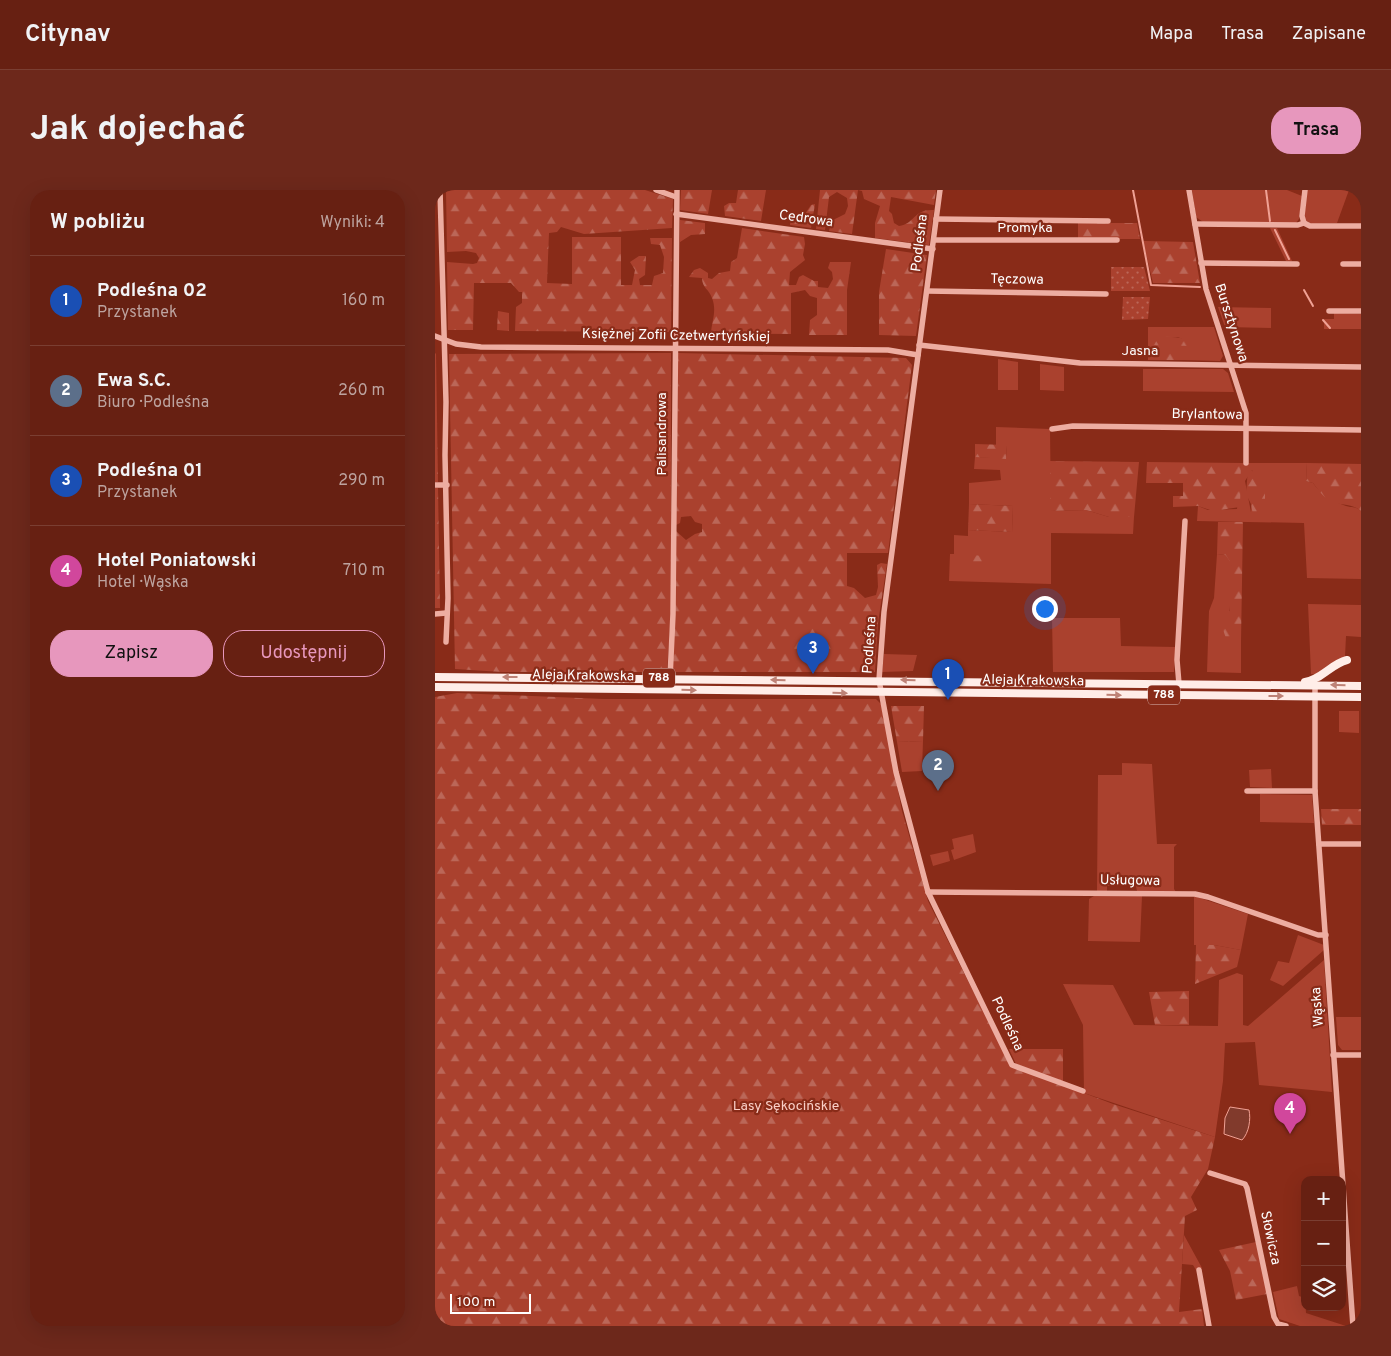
<!DOCTYPE html>
<html lang="pl">
<head>
<meta charset="utf-8">
<style>
  :root { --surface:#672012; --page:#6d281b; --text:#f1f3f6; --muted:#bda39f; --line:#7a3e32; --accent:#e797bd }
  body { margin:0; font-family:Overpass,sans-serif; background:var(--page); color:var(--text) }
  .controls { position:absolute; right:15px; bottom:15px; display:grid; overflow:hidden; border-radius:10px; box-shadow:0 5px 20px #0002 }
  .controls button { width:45px; height:45px; display:grid; place-items:center; padding:0; border:0; border-bottom:1px solid var(--line); background:var(--surface); color:var(--text); font:25px sans-serif }
  .scale { position:absolute; left:15px; bottom:12px; width:81px; box-sizing:border-box; padding-left:5px; border:2px solid #fff; border-top:0; font-size:14px; line-height:18px; white-space:nowrap; color:#fff; -webkit-text-stroke:4px #892b18; paint-order:stroke }
  .you { position:absolute; left:609px; top:418px; width:18px; height:18px; margin:-12px; border:4px solid #fff; border-radius:50%; background:#1a73e8; box-shadow:0 0 0 8px #1a73e833 }
  .badge { display:grid; place-items:center; width:32px; height:32px; border-radius:50%; background:var(--accent); color:#fff; font-size:16px; font-weight:700 }
  .pin { position:absolute; translate:-50% -41px; filter:drop-shadow(0 1px 2px #0008) }
  .pin::after { content:''; position:absolute; top:26px; width:18px; height:15px; background:inherit; clip-path:polygon(0 0,100% 0,50% 100%) }
  .list { margin:0; padding:0; list-style:none }
  h2 { display:flex; justify-content:space-between; align-items:center; height:65px; margin:0; padding:0 20px; font-size:21px }
  h2 small { font-size:16px; font-weight:400; color:var(--muted) }
  .list li { display:grid; grid-template-columns:32px 1fr auto; gap:15px; align-items:center; box-sizing:border-box; height:90px; padding:0 20px; border-top:1px solid var(--line) }
  .list b { display:block; font-size:19px; white-space:nowrap }
  .list p { margin:0; font-size:16px; white-space:nowrap; color:var(--muted) }
  .list em { font-size:16px; font-style:normal; color:var(--muted) }
  .actions { display:flex; gap:10px; padding:15px 20px }
  .actions a { flex:1; padding:11px 0; border:1px solid var(--accent); border-radius:20px; text-align:center; font-size:18px; color:var(--accent) }
  .actions .main { background:var(--accent); color:#111 }
  .icon { flex:none; width:28px; height:28px; fill:none; stroke:currentColor; stroke-width:2; stroke-linecap:round; stroke-linejoin:round }
  .map { position:relative; flex:none; width:926px; height:1136px; overflow:hidden; border-radius:20px }
  header { display:flex; align-items:center; gap:30px; box-sizing:border-box; height:70px; padding:0 25px; background:var(--surface); border-bottom:1px solid var(--line) }
  header strong { font-size:24px }
  nav { display:flex; gap:28px; margin-inline-start:auto; font-size:18px }
  .intro { display:flex; align-items:center; justify-content:space-between; box-sizing:border-box; height:120px; padding:0 30px }
  h1 { margin:0; font-size:35px }
  .button { padding:12px 22px; border-radius:20px; background:var(--accent); color:#111; font-size:18px; font-weight:700 }
  main { display:flex; gap:30px; padding:0 30px }
  aside { flex:1; background:var(--surface); border-radius:20px; box-shadow:0 5px 20px #0002 }
  .map>svg:first-child { display:block }
  .grass { fill:#aa412e; fill-rule:evenodd }
  .forest { fill:url(#forest-firs) }
  .garden { fill:url(#garden-dots) }
  .water { fill:#813a2c; stroke:#f0a194 }
  .lines { fill:none; stroke-linecap:round; stroke-linejoin:round }
  .stream { stroke:#f0a194; stroke-width:2 }
  .minor { stroke:#edada1; stroke-width:5.5 }
  .major { stroke:#ffede8; stroke-width:8 }
  .oneway { fill:#be8276 }
  .labels { text-anchor:middle; dominant-baseline:central; stroke-width:4.5; stroke-linejoin:round; paint-order:stroke }
  .shield { fill:#892b18; stroke:#dcbfba; stroke-width:1 }
  .shield-label { font-size:12px; font-weight:bold; fill:#fff }
  .street-label { font-size:14px; fill:#fff; stroke:#892b18 }
  .park-label { font-size:14px; fill:#facfc7; stroke:#892b18 }
</style>
</head>
<body>
<header>
<strong>Citynav</strong>
<nav><a>Mapa</a><a>Trasa</a><a>Zapisane</a></nav>
</header>
<div class="intro"><h1>Jak dojechać</h1><a class="button">Trasa</a></div>
<main>
<aside>
<h2>W pobliżu<small>Wyniki: 4</small></h2>
<ul class="list">
<li><span class="badge" style="background:#1a4fb4">1</span><div><b>Podleśna 02</b><p>Przystanek</p></div><em>160 m</em></li>
<li><span class="badge" style="background:#5c6f8a">2</span><div><b>Ewa S.C.</b><p>Biuro · Podleśna</p></div><em>260 m</em></li>
<li><span class="badge" style="background:#1a4fb4">3</span><div><b>Podleśna 01</b><p>Przystanek</p></div><em>290 m</em></li>
<li><span class="badge" style="background:#d1479c">4</span><div><b>Hotel Poniatowski</b><p>Hotel · Wąska</p></div><em>710 m</em></li>
</ul>
<div class="actions"><a class="main">Zapisz</a><a>Udostępnij</a></div>
</aside>
<div class="map">
<svg width="926" height="1136" viewBox="0 0 926 1136">
  <defs>
    <pattern id="forest-firs" width="22" height="20" patternUnits="userSpaceOnUse" patternTransform="scale(1.25)"><rect width="22" height="20" fill="#aa412e"/><path d="M5 1l3.5 6h-7zM16 11l3.5 6h-7z" fill="#bb6758"/></pattern>
    <pattern id="garden-dots" width="8" height="8" patternUnits="userSpaceOnUse" patternTransform="scale(1.25)"><rect width="8" height="8" fill="#aa412e"/><path d="M2 2h.1M6 6h.1" fill="none" stroke="#bb6758" stroke-width="1.8" stroke-linecap="round"/></pattern>
  </defs>
  <rect width="100%" height="100%" fill="#892b18"/>
  <g class="grass">
    <path d="M757,0H852L867,6L864,29L861,33L768,32L761,27Z"/>
    <path d="M872,0H914L902,33L877,34L869,30Z"/>
    <path d="M835,38H842L857,71H851Z"/>
    <path d="M783,117L836,118V138L790,137Z"/>
    <path d="M899,123L926,124V139H889V129H899Z"/>
    <path d="M713,137H779L788,166L785,171L748,170V163H713V155H759L743,147H713Z"/>
    <path d="M563,169L583,172V200H563Z"/>
    <path d="M605,174L629,177V201L605,200Z"/>
    <path d="M708,179H788L793,183L799,202L708,201Z"/>
    <path d="M561,237L615,239L616,321L651,320L674,327H699L698,344L616,343V394L514,391L515,364H519V345L533,346V340L577,342L578,316L534,314V293L566,290L565,280L539,279L540,267L571,268L572,256L561,255Z"/>
    <path d="M806,273H872L871,291L878,293C885,303 899,312 911,316C918,318 920,316 926,321V389L872,388L869,333L762,331L763,316L773,320L802,319ZM817,280L818,283L816,322L810,291Z"/>
    <path d="M782,364L790,365L796,370L798,382L792,451H806V483L772,482L774,421L779,408Z"/>
    <path d="M873,414L926,415V447L911,446L910,467L885,485L876,484Z"/>
    <path d="M617,428H685L686,456L741,457L739,482H618Z"/>
    <path d="M449,464L482,465L478,481L447,482Z"/>
    <path d="M904,521H924V543L904,542Z"/>
    <path d="M488,551L487,581L467,582L462,552Z"/>
    <path d="M687,573L717,574L722,654H742L739,657V699L741,702L702,701L701,696H672V701H662L663,585H687Z"/>
    <path d="M836,579L837,598L815,597L814,580Z"/>
    <path d="M825,604L877,605L879,633L825,632Z"/>
    <path d="M538,644L541,662L519,670L516,660L519,659L517,649Z"/>
    <path d="M513,661L515,671L498,676L495,665Z"/>
    <path d="M659,706H707L705,752L653,751L654,709Z"/>
    <path d="M759,706L813,724L806,760L779,755H759Z"/>
    <path d="M863,745L889,755V760L848,796L835,790L843,771L854,773Z"/>
    <path d="M889,770L897,902L824,895L820,852L790,853L788,891L780,947L649,903L648,835L628,794L678,795L699,835L783,836L784,790L802,783L808,785V835L813,836Z"/>
    <path d="M901,827H926V860H907L903,855Z"/>
    <path d="M749,1045L767,1078L761,1080L758,1075L747,1074Z"/>
    <path d="M862,1096L864,1106L870,1108L871,1123L911,1136H865L844,1129L838,1102Z"/>
  </g>
  <g class="forest">
    <path d="M11,0H210L238,9L237,38L149,44L126,37L122,42L114,43L112,93L137,94V47H186V95H197L200,80L195,72L204,66H211L210,85L204,89L205,95H217L219,86L228,83L229,67L225,55L216,54L215,48H237L236,142L80,141L81,117L87,113V102H84L76,93H39L38,140H13L12,72L38,74L42,73L44,68L41,63L31,61L12,62Z"/>
    <path d="M246,0H277L273,24L245,20Z"/>
    <path d="M303,0H331L326,31L290,26L289,16L294,13H301Z"/>
    <path d="M385,0H501L499,15L456,7L454,21L457,24L459,33L464,36C480,34 478,19 499,20L494,55L440,48V33L445,16L429,9L427,1L423,0L417,44L394,41L396,31L410,24L413,16L412,8L402,2L394,7L390,40L381,39Z"/>
    <path d="M380,14L376,38L355,35L356,25L368,27L376,15Z"/>
    <path d="M245,30L270,33V44L256,45L245,52Z"/>
    <path d="M643,33H702L705,49H643Z"/>
    <path d="M307,38L369,47L370,54L368,65L370,70L355,82L354,95H361L364,87L368,85L379,91H383V97L393,98L398,89L397,82L393,78L395,72H416L412,100V145H374L375,130L382,125V108L375,106L370,100L356,103V144L276,143C277,130 282,121 277,108C274,99 267,98 267,88L254,87L259,80L265,78L273,83V88L277,89L284,83L295,81L296,72L302,68Z"/>
    <path d="M708,51L758,52L765,93H718Z"/>
    <path d="M451,59L492,65L481,146L444,145V102Z"/>
    <path d="M63,121L74,123V141L62,140Z"/>
    <path d="M713,147C729,147 745,145 759,153V156L713,155Z"/>
    <path d="M0,163L1,164L3,292H0Z"/>
    <path d="M236,163V421L232,482H67L20,479L14,164Z"/>
    <path d="M243,163L471,168L477,175L453,363H412V396L419,398L430,408L441,405L443,397L442,375L446,373L452,374L443,433L440,482H237L241,341L251,350L260,344L267,342V334L260,332L256,326L246,327L245,333L241,335Z"/>
    <rect x="713" y="163" width="35" height="7"/>
    <path d="M540,254L572,255L571,269L540,267Z"/>
    <path d="M615,271L704,272L699,327H674L651,320L615,321Z"/>
    <path d="M712,272L806,273L805,317L778,321L763,316L738,317V306H748V293H711Z"/>
    <path d="M872,273L926,274V321C918,314 908,315 899,313C890,310 883,299 878,293L871,291Z"/>
    <path d="M813,278L826,287L830,304V327L818,325L816,314L811,304Z"/>
    <path d="M0,298H3L5,418H0Z"/>
    <path d="M534,314L578,316L577,342L533,340Z"/>
    <path d="M783,332H808L806,451H792L786,434L788,425L795,421C795,417 794,413 794,408C794,393 803,377 790,365L782,364Z"/>
    <path d="M531,365L558,366L557,372L551,377L534,373Z"/>
    <path d="M22,503L168,509H441L446,514L467,621L493,711L575,875L678,914L780,947L773,979L756,1007L762,1020L750,1026L744,1122L767,1119L769,1136H0V507Z"/>
    <path d="M456,516H489L488,551L462,552Z"/>
    <path d="M886,619H926V635H887Z"/>
    <path d="M761,755H779L806,760L802,777L760,794Z"/>
    <path d="M754,801V835H720L714,802Z"/>
    <path d="M574,859H628V892L581,874Z"/>
    <path d="M821,1052L832,1104L801,1110L795,1081L784,1060Z"/>
  </g>
  <g class="garden">
    <path d="M676,77H709L715,101H676Z"/>
    <path d="M688,107H715L713,129L687,130Z"/>
  </g>
  <path class="water" d="M795,917L814,920C816,929 814,943 807,950L789,944L790,928Z"/>
  <g class="lines">
    <g class="stream">
      <path d="M698,0L716,95L765,97"/>
      <path d="M831,0L835,31"/>
      <path d="M840,40L854,69"/>
      <path d="M869,100L878,116"/>
      <path d="M888,130L895,138"/>
    </g>
    <g class="minor">
      <path d="M5,0L11,212L10,265L13,408L11,452"/>
      <path d="M221,0L241,7"/>
      <path d="M505,0L449,422L444,490L461,582L493,702L577,875L648,901"/>
      <path d="M754,0L771,99L811,223V273"/>
      <path d="M241,24L498,59"/>
      <path d="M501,29L673,31"/>
      <path d="M869,33L867,26L870,0"/>
      <path d="M760,34L863,35L869,33L875,36H926"/>
      <path d="M499,50H682"/>
      <path d="M766,73L862,74"/>
      <path d="M908,74H926"/>
      <path d="M492,101L671,104"/>
      <path d="M894,121H926"/>
      <path d="M0,146L21,154L46,157L453,160L483,165"/>
      <path d="M484,155L645,173L926,177"/>
      <path d="M617,239L638,236L926,240"/>
      <path d="M0,295H12"/>
      <path d="M0,424L11,423"/>
      <path d="M235,488L238,424L242,0"/>
      <path d="M744,494L742,470L750,331"/>
      <path d="M880,495V601L918,1136"/>
      <path d="M812,601H880"/>
      <path d="M884,654H926"/>
      <path d="M493,702L760,704L773,707L883,745H891"/>
      <path d="M898,865H926"/>
      <path d="M775,983L810,994L812,998L839,1127L843,1134L851,1136"/>
      <path d="M764,1080L774,1136"/>
    </g>
    <g class="major">
      <path d="M0,487L926,496"/>
      <path d="M870,492C887,489 896,474 912,470"/>
      <path d="M0,497L926,507"/>
    </g>
  </g>
  <defs><path id="oneway-solid" d="M-6-.8H1V-3.2L6.5 0L1 3.2V.8H-6Z" transform="scale(1.25)"/></defs>
  <g class="oneway">
    <use href="#oneway-solid" transform="translate(75 487) rotate(-180)"/>
    <use href="#oneway-solid" transform="translate(343 490) rotate(-179)"/>
    <use href="#oneway-solid" transform="translate(473 490) rotate(-179)"/>
    <use href="#oneway-solid" transform="translate(903 495) rotate(-179)"/>
    <use href="#oneway-solid" transform="translate(254 500) rotate(1)"/>
    <use href="#oneway-solid" transform="translate(405 503) rotate(1)"/>
    <use href="#oneway-solid" transform="translate(679 505) rotate(1)"/>
    <use href="#oneway-solid" transform="translate(841 506)"/>
  </g>
  <g class="labels">
    <g class="shield">
      <rect x="208" y="478.5" width="32" height="19" rx="4"/>
      <rect x="713" y="495.5" width="32" height="19" rx="4"/>
    </g>
    <g class="shield-label">
      <text x="224" y="488">788</text>
      <text x="729" y="505">788</text>
    </g>
    <g class="street-label">
      <text transform="translate(371 29) rotate(8)">Cedrowa</text>
      <text x="590" y="38">Promyka</text>
      <text transform="translate(485 53) rotate(-83)">Podleśna</text>
      <text transform="translate(582 90) rotate(1)">Tęczowa</text>
      <text transform="translate(796 133) rotate(72)">Bursztynowa</text>
      <text transform="translate(241 146) rotate(1)">Księżnej Zofii Czetwertyńskiej</text>
      <text x="705" y="161">Jasna</text>
      <text transform="translate(772 225) rotate(1)">Brylantowa</text>
      <text transform="translate(227 244) rotate(-90)">Palisandrowa</text>
      <text transform="translate(435 455) rotate(-86)">Podleśna</text>
      <text transform="translate(148 486) rotate(1)">Aleja Krakowska</text>
      <text transform="translate(598 491) rotate(1)">Aleja Krakowska</text>
      <text transform="translate(695 691) rotate(1)">Usługowa</text>
      <text transform="translate(883 817) rotate(-94)">Wąska</text>
      <text transform="translate(572 834) rotate(65)">Podleśna</text>
      <text transform="translate(835 1048) rotate(78)">Słowicza</text>
    </g>
    <g class="park-label">
      <text x="351" y="916">Lasy Sękocińskie</text>
    </g>
  </g>
</svg>
<div class="controls">
<button>+</button>
<button>−</button>
<button><svg class="icon" aria-label="layers" viewBox="0 0 24 24"><path d="M12 4l9 5-9 5-9-5zM3 14l9 5 9-5"/></svg></button>
</div>
<div class="scale">100 m</div>
<div class="you"></div>
<div class="pin badge" style="left:513px;top:510px;background:#1a4fb4">1</div>
<div class="pin badge" style="left:503px;top:601px;background:#5c6f8a">2</div>
<div class="pin badge" style="left:378px;top:484px;background:#1a4fb4">3</div>
<div class="pin badge" style="left:855px;top:944px;background:#d1479c">4</div>
</div>
</main>
</body>
</html>
